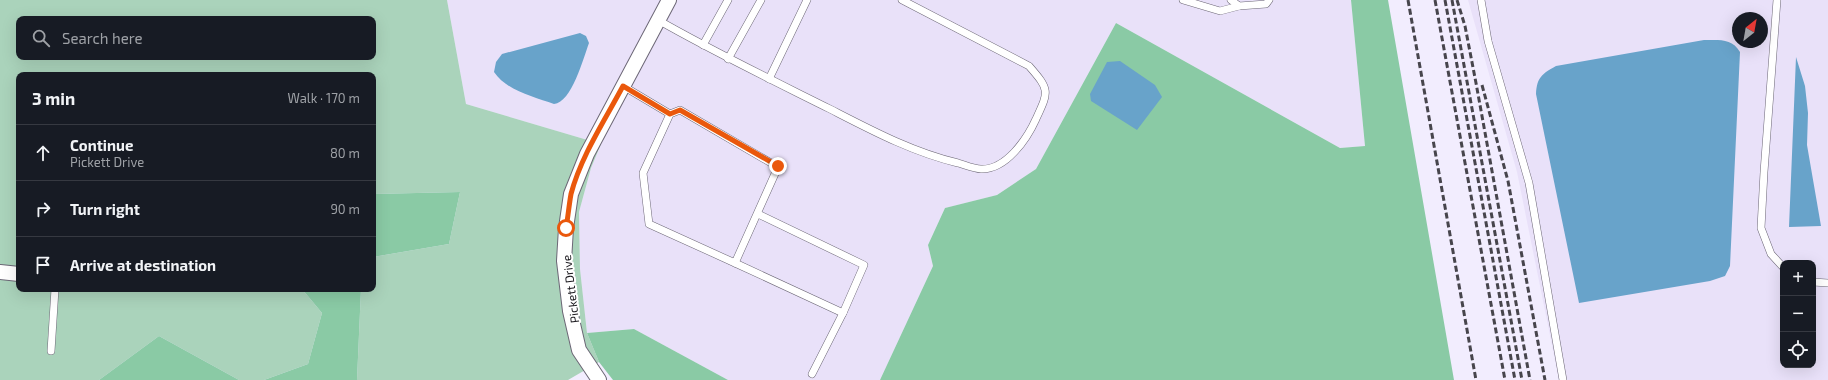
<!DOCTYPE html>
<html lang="en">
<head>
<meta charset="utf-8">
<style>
  :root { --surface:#171b24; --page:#20242c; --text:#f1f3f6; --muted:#9ea1a6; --line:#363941 }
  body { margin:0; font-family:"Exo 2",sans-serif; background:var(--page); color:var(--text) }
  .controls { position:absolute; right:12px; bottom:12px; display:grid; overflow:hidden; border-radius:8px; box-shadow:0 4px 16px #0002 }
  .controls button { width:36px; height:36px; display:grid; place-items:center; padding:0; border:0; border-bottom:1px solid var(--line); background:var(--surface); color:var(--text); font:20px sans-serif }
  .compass { position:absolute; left:1732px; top:12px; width:36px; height:36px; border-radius:50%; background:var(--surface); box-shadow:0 4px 16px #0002; rotate:31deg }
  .stop { position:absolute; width:12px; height:12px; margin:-9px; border:3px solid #ea580c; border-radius:50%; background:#fff }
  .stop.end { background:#ea580c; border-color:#fff; box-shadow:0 1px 4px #0008 }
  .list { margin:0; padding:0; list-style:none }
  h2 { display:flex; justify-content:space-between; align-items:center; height:52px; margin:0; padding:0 16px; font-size:17px }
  h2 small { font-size:13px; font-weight:400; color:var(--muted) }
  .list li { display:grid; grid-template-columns:26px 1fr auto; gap:12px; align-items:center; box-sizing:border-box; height:56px; padding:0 16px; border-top:1px solid var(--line) }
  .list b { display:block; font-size:15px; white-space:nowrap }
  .list p { margin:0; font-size:13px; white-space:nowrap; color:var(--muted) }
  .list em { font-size:13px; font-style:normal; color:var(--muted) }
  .icon { flex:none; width:22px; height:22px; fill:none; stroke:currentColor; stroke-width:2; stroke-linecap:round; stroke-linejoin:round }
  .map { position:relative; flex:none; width:1828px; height:380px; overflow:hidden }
  .search { position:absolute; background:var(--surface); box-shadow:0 4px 16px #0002; left:16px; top:16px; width:360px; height:44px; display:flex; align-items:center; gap:10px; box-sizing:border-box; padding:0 14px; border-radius:8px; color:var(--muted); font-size:15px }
  .panel { position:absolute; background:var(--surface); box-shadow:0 4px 16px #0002; left:16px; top:72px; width:360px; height:220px; border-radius:8px }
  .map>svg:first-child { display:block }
  .built { fill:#e9e1f9; fill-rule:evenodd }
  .green { fill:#aad3bb; fill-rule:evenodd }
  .forest { fill:#8acaa5 }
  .water { fill:#68a3ca }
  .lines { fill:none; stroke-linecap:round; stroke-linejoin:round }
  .lane-casing { stroke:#6c6776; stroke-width:8 }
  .street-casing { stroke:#6c6776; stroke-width:16 }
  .lane { stroke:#fff; stroke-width:7 }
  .street { stroke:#fff; stroke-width:14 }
  .rail { stroke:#47454c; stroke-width:3; stroke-dasharray:6 3; stroke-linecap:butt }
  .route { stroke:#ea580c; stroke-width:5 }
  .labels { text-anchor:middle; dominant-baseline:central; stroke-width:4; stroke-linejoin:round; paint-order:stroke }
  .street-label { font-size:12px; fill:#17151a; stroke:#fff }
</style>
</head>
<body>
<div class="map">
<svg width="1828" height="380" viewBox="0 0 1828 380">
  <rect width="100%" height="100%" fill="#f2edfe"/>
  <g class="built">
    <path d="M447,0H1351L1365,146L1340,148L1116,23L1036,169L997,195L945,208L928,245L933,266L880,380H728L634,329L587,333L580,269L579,212L591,168L601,144L466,104Z"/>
    <path d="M1468,0H1828V380H1559L1517,172ZM1738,18H1762V42H1738ZM1783,263H1813V365H1783Z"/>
  </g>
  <path class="green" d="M0,0H447L466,104L601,144L591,168L579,212L580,269L587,333L599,362L568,380H357L361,289H373V257L449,244L460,192L373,194V75H19V289H302L322,313L308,364L264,380H239L159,336L99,380H0ZM19,19H373V57H19Z"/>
  <g class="forest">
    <path d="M1351,0H1388L1454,380H880L933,266L928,245L945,208L997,195L1036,169L1116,23L1340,148L1365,146Z"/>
    <path d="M460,192L449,244L373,257V194Z"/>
    <path d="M302,289H361L357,380H264L308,364L322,313Z"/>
    <path d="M634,329L728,380H613L599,362L587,333Z"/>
    <path d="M159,336L239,380H99Z"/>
  </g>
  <g class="water">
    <path d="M580,33L586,36L589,43C583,59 572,102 554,104C534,97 507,91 494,72L496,62L502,54Z"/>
    <path d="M1704,40C1719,40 1732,38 1740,52L1730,266L1725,276L1710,281L1579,303L1536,94C1537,77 1542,74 1556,66Z"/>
    <path d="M1796,57L1805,86L1808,113L1807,145L1821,226L1789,227Z"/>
    <path d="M1120,61L1155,85L1162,97L1137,130L1091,101L1090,94L1107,62Z"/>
  </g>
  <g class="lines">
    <defs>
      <g id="lane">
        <path d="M1183,0L1220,11L1239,6"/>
        <path d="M1231,0L1239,6L1266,4L1269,0"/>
        <path d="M1481,0L1488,41L1529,183L1563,380"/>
        <path d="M1777,0L1764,172L1761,228L1771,254L1783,267"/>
        <path d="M658,20C714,52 772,80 830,109C871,130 912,152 958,163C965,165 974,169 981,169C1006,170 1027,139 1036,119C1049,91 1050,90 1029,66L902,0"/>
        <path d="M703,45L728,0"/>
        <path d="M728,59L761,0"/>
        <path d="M769,79L807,0"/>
        <path d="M623,86L670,114L643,173L649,224L735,263L778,167L680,110L670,114"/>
        <path d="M758,214L864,265L843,313"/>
        <path d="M735,263L843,313L812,374"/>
        <path d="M1813,282L1828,283"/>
        <path d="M51,351L55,289"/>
      </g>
      <g id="street">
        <path d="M0,272L19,274"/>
        <path d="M599,380L579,350L570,311L564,261L566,228L571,194L587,154L669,0"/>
      </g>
    </defs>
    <use href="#lane" class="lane-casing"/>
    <use href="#street" class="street-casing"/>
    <use href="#lane" class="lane"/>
    <use href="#street" class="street"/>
    <g class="rail">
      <path d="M1408,0L1476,380"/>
      <path d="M1435,0L1505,380"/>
      <path d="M1445,0L1515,380"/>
      <path d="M1452,0L1522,380"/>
      <path d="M1457,0L1465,26L1476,83L1530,380"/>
      <path d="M1482,85L1508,181L1545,380"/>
    </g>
  </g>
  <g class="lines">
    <path class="route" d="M566,228C568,217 569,205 571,194C581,156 605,120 623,86L670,114L680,110L778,166"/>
  </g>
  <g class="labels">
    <g class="street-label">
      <text transform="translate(570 289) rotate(-97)">Pickett Drive</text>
    </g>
  </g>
</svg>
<div class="controls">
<button>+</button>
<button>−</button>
<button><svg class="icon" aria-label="locate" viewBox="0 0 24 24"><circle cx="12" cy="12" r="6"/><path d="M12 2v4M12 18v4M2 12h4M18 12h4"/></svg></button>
</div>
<svg class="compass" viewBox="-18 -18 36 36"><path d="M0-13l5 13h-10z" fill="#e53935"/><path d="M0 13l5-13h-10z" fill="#9ea1a6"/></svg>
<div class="stop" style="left:566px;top:228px"></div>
<div class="stop end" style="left:778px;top:166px"></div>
<div class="search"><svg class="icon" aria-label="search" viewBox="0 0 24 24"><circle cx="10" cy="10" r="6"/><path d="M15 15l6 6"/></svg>Search here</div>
<section class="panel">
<h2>3 min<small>Walk · 170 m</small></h2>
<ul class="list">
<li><svg class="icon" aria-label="ahead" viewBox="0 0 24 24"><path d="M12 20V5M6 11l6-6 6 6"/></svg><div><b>Continue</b><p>Pickett Drive</p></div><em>80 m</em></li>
<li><svg class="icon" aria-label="right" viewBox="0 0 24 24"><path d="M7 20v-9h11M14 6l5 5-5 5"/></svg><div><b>Turn right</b></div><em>90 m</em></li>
<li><svg class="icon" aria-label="arrive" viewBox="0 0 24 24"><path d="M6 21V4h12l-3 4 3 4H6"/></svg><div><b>Arrive at destination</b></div></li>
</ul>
</section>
</div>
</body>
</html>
